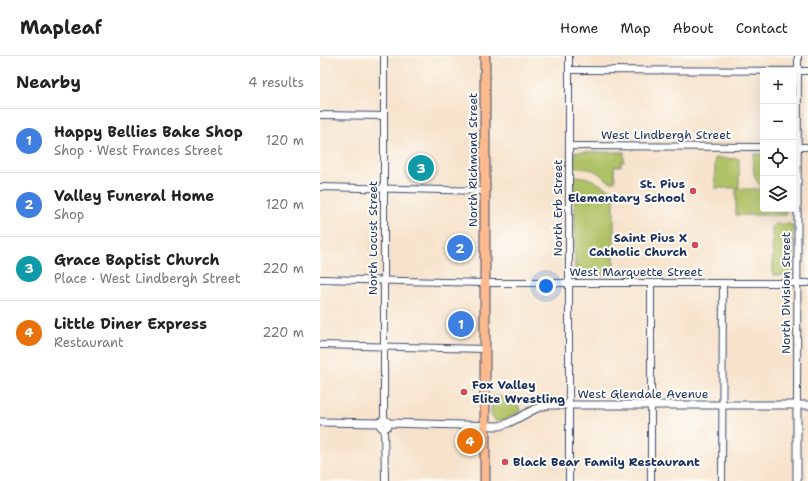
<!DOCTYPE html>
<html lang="en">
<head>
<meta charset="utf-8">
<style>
  :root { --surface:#fff; --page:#f2f2f2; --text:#222; --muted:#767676; --line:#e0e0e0; --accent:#111827 }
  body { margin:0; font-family:"Shantell Sans",sans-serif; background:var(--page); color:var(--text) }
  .controls { position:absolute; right:12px; top:12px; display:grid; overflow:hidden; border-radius:4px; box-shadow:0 4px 16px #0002 }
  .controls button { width:36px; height:36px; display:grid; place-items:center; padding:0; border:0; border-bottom:1px solid var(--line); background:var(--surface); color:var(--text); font:20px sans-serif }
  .you { position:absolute; left:226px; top:230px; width:14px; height:14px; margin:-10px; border:3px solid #fff; border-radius:50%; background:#1a73e8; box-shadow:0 0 0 6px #1a73e833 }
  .badge { display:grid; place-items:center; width:26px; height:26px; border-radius:50%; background:var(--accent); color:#fff; font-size:13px; font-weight:700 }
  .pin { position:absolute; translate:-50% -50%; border:2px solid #fff; box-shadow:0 1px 4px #0006 }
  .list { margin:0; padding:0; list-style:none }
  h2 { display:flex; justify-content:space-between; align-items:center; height:52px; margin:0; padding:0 16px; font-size:17px }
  h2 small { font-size:13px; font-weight:400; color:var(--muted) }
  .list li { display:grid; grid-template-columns:26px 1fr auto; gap:12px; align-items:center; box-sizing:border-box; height:64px; padding:0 16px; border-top:1px solid var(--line) }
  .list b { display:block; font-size:15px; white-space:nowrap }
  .list p { margin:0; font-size:13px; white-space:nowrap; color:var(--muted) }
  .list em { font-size:13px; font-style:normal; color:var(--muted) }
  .icon { flex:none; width:22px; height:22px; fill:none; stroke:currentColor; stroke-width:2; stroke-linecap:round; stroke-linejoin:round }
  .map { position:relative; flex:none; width:488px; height:425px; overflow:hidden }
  header { display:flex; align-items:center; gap:24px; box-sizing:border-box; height:56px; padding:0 20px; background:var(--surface); border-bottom:1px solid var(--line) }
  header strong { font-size:19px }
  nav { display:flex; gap:22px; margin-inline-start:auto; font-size:14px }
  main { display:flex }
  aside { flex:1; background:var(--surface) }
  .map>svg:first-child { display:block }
  .green { fill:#b0c266; stroke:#667862 }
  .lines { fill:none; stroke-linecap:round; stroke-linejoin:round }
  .minor-casing { stroke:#3c4a6e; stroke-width:8 }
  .tertiary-casing { stroke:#3c4a6e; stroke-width:9 }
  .primary-casing { stroke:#3c4a6e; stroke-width:11 }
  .minor { stroke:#fff; stroke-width:6 }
  .tertiary { stroke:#fff; stroke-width:7 }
  .primary { stroke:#fcba8e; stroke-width:9 }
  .poi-dot { fill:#d1495b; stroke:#fdfcf7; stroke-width:1.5 }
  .labels { text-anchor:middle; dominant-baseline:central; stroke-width:4; stroke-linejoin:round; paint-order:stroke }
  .street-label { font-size:12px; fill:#1b2f5e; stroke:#fdfcf7 }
  .poi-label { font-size:12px; font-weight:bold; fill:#1b2f5e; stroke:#fdfcf7; text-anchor:end }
</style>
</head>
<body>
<header>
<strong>Mapleaf</strong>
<nav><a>Home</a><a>Map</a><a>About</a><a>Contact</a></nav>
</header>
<main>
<aside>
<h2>Nearby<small>4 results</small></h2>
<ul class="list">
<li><span class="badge" style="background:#3f7fe0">1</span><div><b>Happy Bellies Bake Shop</b><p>Shop · West Frances Street</p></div><em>120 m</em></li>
<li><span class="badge" style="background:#3f7fe0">2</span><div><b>Valley Funeral Home</b><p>Shop</p></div><em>120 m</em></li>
<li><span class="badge" style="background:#0f9aa8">3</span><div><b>Grace Baptist Church</b><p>Place · West Lindbergh Street</p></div><em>220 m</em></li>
<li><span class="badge" style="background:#e8710a">4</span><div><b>Little Diner Express</b><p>Restaurant</p></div><em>220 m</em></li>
</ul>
</aside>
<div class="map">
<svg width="488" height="425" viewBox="0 0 488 425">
  <rect width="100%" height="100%" fill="#fdfcf7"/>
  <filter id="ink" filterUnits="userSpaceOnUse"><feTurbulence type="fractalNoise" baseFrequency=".025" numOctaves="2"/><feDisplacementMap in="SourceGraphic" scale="8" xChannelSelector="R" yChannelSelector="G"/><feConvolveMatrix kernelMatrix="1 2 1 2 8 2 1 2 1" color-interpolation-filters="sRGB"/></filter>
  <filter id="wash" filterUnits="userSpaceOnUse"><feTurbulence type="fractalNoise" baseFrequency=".012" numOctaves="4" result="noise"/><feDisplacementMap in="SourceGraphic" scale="16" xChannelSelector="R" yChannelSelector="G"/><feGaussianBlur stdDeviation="0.9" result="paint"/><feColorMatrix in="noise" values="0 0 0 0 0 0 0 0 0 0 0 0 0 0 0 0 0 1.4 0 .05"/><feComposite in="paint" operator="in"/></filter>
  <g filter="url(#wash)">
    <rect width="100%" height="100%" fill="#f7e3cc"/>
    <g class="green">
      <path d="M254,96H304V106H301V110H294L295,125L292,126C285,124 280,117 273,114C267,112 260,113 254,112Z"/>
      <path d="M434,98H443V132C432,123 433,112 434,98Z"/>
      <path d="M395,102L419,103V132H395Z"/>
      <path d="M254,120C273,120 277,129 293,135L294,137V219H255Z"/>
      <path d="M416,133H443V153H466V159H416Z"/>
      <path d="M455,168H470L473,170V219H453L452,170Z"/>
      <path d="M172,341H196L200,355C194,359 176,371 172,361C170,356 172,347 172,341Z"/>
    </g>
  </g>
  <g filter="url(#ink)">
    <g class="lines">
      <defs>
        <g id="minor">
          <path d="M249,14L488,15"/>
          <path d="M0,59L64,60"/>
          <path d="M249,90L443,91"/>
          <path d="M474,91H488"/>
          <path d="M0,131L165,135"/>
          <path d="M0,223L165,227H488"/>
          <path d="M0,289L165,293"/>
          <path d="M477,348L478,0"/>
          <path d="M64,364V0"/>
          <path d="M64,372L65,425"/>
          <path d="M249,425V0"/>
          <path d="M331,425V227"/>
          <path d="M402,425L403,227"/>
        </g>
        <g id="tertiary">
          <circle cx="64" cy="368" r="4"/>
          <path d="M0,366L60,367"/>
          <path d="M68,367L179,370C198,366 210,351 229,349H488"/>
          <path d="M477,425V348"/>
        </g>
        <path id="primary" d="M165,0V425"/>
      </defs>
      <use href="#minor" class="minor-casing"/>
      <use href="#tertiary" class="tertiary-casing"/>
      <use href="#primary" class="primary-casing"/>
      <use href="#minor" class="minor"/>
      <use href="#tertiary" class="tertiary"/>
      <use href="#primary" class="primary"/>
    </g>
  </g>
  <g class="poi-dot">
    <circle cx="373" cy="135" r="4"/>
    <circle cx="375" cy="189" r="4"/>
    <circle cx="144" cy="336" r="4"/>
    <circle cx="185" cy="406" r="4"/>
  </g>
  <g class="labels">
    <g class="street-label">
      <text x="346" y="79">West Lindbergh Street</text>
      <text transform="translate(153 104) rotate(-90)">North Richmond Street</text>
      <text transform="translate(238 152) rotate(-90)">North Erb Street</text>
      <text transform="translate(53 182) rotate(-90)">North Locust Street</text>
      <text x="316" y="216">West Marquette Street</text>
      <text transform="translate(466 237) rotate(-90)">North Division Street</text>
      <text x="323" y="338">West Glendale Avenue</text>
    </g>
    <g class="poi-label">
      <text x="365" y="128">St. Pius<tspan x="365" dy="14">Elementary School</tspan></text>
      <text x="367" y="182">Saint Pius X<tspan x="367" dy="14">Catholic Church</tspan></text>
      <text x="152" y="329" text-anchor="start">Fox Valley<tspan x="152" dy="14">Elite Wrestling</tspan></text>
      <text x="193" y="406" text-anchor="start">Black Bear Family Restaurant</text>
    </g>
  </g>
</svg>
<div class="controls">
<button>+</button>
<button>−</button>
<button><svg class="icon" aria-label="locate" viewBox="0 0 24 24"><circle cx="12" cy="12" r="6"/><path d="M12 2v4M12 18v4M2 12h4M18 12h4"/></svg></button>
<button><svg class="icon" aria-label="layers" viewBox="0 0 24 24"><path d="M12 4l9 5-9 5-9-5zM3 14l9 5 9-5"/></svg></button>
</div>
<div class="you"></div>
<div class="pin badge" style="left:141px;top:268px;background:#3f7fe0">1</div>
<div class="pin badge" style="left:140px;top:192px;background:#3f7fe0">2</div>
<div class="pin badge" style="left:101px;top:112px;background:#0f9aa8">3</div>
<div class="pin badge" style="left:150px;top:385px;background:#e8710a">4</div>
</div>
</main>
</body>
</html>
